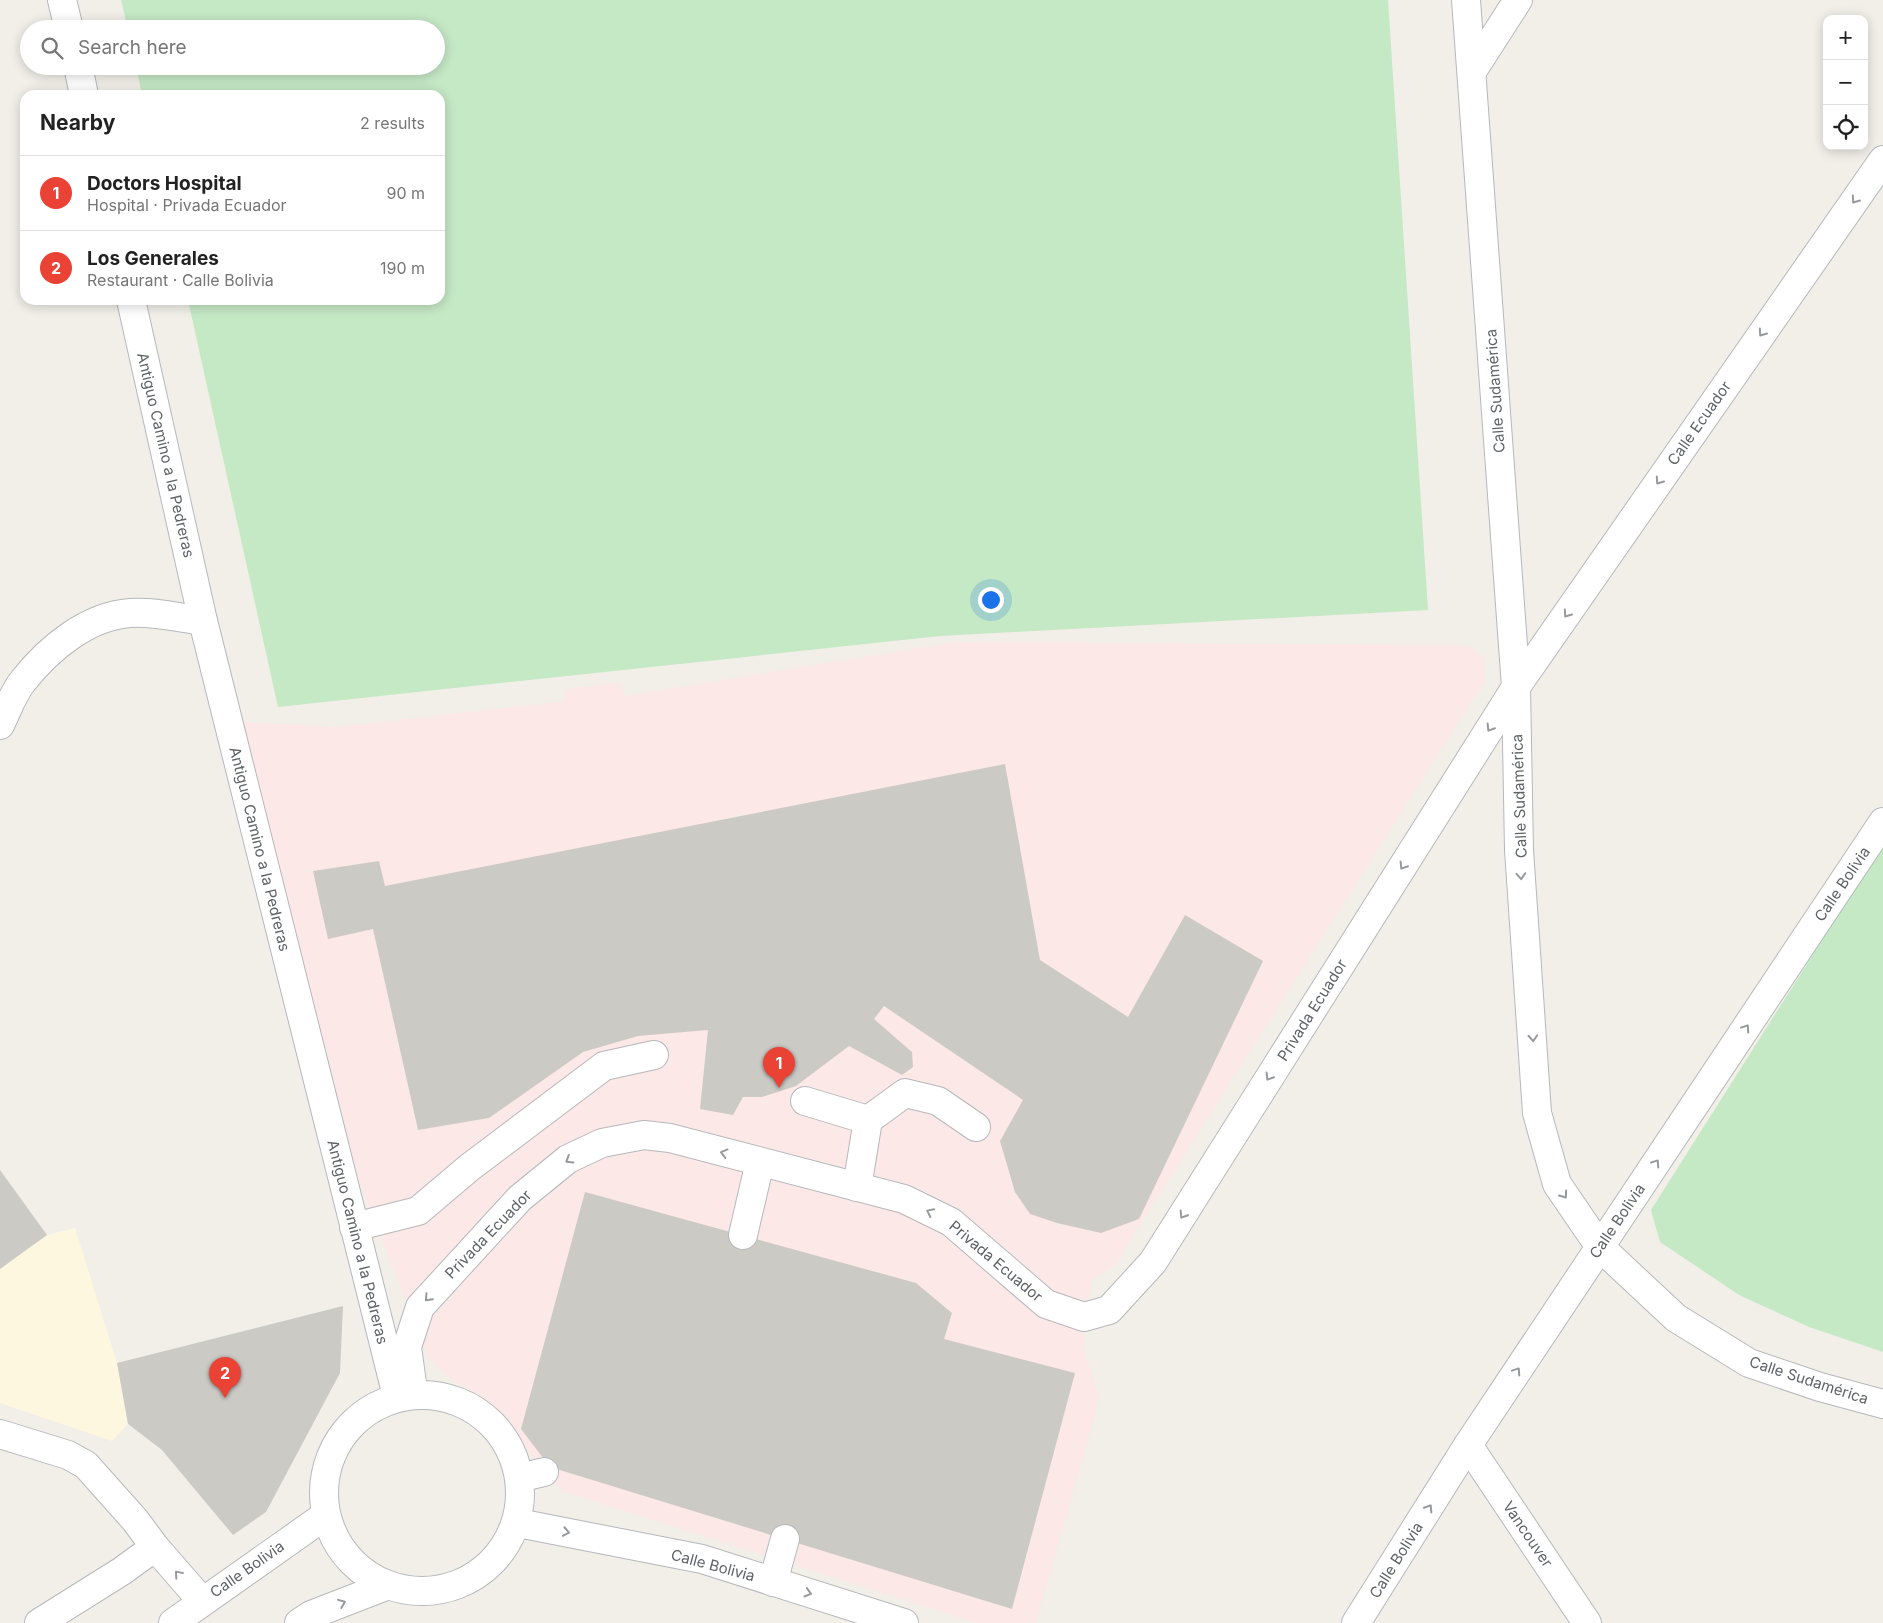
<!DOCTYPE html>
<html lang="en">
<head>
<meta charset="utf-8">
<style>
  :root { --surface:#fff; --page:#f2f2f2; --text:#222; --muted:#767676; --line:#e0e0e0; --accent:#ea4335 }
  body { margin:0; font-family:Inter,sans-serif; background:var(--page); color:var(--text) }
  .controls { position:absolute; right:15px; top:15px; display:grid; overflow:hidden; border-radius:10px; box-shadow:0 2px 12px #0003 }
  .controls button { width:45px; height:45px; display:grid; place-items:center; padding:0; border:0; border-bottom:1px solid var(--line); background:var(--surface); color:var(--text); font:25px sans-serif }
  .you { position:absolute; left:990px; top:599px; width:18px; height:18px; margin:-12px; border:4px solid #fff; border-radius:50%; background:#1a73e8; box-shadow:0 0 0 8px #1a73e833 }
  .badge { display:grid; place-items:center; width:32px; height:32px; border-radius:50%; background:var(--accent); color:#fff; font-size:16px; font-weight:700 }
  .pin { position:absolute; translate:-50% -41px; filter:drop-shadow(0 1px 2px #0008) }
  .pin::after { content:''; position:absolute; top:26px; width:18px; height:15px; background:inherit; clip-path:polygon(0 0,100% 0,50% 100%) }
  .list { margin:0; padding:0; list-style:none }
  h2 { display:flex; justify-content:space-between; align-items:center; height:65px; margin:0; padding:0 20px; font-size:21px }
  h2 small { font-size:16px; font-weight:400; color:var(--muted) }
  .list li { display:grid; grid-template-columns:32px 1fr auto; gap:15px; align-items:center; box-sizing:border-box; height:75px; padding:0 20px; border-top:1px solid var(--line) }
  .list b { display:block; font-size:19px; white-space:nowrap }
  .list p { margin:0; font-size:16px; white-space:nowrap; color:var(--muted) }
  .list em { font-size:16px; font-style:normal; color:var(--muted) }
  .icon { flex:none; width:28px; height:28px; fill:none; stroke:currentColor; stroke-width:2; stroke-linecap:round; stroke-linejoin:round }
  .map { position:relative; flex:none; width:1883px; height:1623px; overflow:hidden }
  .search { position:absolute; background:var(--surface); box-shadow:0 2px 12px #0003; left:20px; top:20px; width:425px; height:55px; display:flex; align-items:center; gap:12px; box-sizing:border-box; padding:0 18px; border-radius:28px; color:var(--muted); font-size:19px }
  .panel { position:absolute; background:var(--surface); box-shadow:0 2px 12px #0003; left:20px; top:90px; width:425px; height:215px; border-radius:15px }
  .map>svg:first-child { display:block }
  .commercial { fill:#fef7e0 }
  .medical { fill:#fce8e6 }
  .green { fill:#c5e8c5 }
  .building { fill:#cccac5 }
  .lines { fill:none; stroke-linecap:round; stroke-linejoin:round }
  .minor-casing { stroke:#b5b8bc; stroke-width:30 }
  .minor { stroke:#fff; stroke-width:28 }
  .oneway { stroke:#979a9d }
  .labels { text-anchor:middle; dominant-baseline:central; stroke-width:4; stroke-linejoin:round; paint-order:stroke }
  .street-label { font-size:15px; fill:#5f6368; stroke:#fff }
</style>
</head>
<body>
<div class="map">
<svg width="1883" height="1623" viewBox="0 0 1883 1623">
  <rect width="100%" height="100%" fill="#f1efe8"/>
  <path class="commercial" d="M75,1228L117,1363L128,1424L112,1441L0,1403V1269L47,1235Z"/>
  <path class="medical" d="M955,642L1455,645L1471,647L1483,658L1485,680L1114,1266L1092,1280L1083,1349L1098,1392L1096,1412L1036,1623H977L562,1491L544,1472L493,1404L452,1380L429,1359L360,1184L303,992L232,721L337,727L564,701L567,689L620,682L625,696Z"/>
  <g class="green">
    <path d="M121,0H1388L1428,610L940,636L278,707L188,300H440V95H142L136,66H436V29H128Z"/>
    <path d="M1883,844V1352L1809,1327L1739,1295L1660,1242L1651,1210Z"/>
  </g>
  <g class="building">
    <path d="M1005,764L1040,960L1128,1017L1185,915L1263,961L1139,1219L1101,1233L1057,1223L1030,1214L1015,1192L1000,1141L1023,1100L884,1006L874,1019L912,1052L913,1067L902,1075L849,1046L796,1086L762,1097H743L733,1115L700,1109L708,1030L638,1036L583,1052L489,1118L418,1130L373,929L328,939L313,871L379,861L385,886Z"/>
    <path d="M0,1170L47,1235L0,1269Z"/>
    <path d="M585,1192L916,1283L952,1313L944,1339L1075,1373L1012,1609L550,1467L521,1429Z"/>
    <path d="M343,1306L340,1373L266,1512L233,1535L162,1450L128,1424L117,1363Z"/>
  </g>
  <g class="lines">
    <defs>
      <g id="minor">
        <path d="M62,0L69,29"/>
        <path d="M1466,0L1516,687L1519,850L1537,1113L1557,1184L1600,1247L1676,1318L1749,1363L1820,1387L1883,1404"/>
        <path d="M78,66L84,95"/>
        <path d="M1473,70L1518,0"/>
        <path d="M131,300L203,621L397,1396"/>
        <path d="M0,725C7,711 13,693 23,681C49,648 88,616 130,613C153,611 180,618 203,621"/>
        <path d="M805,1101L868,1120"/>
        <path d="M857,1187L868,1120L905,1093L938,1101L976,1127"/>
        <path d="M354,1227L418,1211L470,1167L604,1066L654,1055"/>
        <path d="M743,1235L760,1162"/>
        <path d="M413,1391L407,1347L420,1307L520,1198L568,1159L602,1143L644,1135L670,1138L904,1199L951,1222L1046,1304L1084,1317L1109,1310L1153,1262L1516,687L1883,160"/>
        <circle cx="422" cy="1493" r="98"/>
        <path d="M0,1434L68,1455L86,1465L135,1520L155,1547L122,1571L39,1623"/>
        <path d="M1468,1445L1587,1623"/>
        <path d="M519,1478L544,1472"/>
        <path d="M518,1523L702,1559L904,1623"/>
        <path d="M155,1547L202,1601"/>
        <path d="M773,1582L785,1539"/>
        <path d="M173,1623L323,1517"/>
        <path d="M299,1623L311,1615L386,1586"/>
        <path d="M1356,1623L1468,1445L1883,822"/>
      </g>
    </defs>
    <use href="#minor" class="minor-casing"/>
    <use href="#minor" class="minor"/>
  </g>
  <defs><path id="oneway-chevron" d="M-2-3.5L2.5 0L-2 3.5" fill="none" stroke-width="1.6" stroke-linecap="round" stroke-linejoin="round" transform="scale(1.25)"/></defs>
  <g class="oneway">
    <use href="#oneway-chevron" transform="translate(1855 200) rotate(125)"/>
    <use href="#oneway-chevron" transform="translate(1762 333) rotate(125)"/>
    <use href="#oneway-chevron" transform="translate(1659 481) rotate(125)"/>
    <use href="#oneway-chevron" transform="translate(1567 614) rotate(125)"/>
    <use href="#oneway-chevron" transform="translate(1490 728) rotate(122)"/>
    <use href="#oneway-chevron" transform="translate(1403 866) rotate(122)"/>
    <use href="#oneway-chevron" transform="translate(1521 876) rotate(86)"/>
    <use href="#oneway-chevron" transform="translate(1746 1028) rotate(-56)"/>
    <use href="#oneway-chevron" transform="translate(1533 1038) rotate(87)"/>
    <use href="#oneway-chevron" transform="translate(1269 1077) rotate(122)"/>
    <use href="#oneway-chevron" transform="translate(724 1153) rotate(-165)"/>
    <use href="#oneway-chevron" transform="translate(569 1160) rotate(148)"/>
    <use href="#oneway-chevron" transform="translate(1656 1163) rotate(-56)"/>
    <use href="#oneway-chevron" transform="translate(1564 1195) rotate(55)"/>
    <use href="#oneway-chevron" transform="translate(930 1212) rotate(-154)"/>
    <use href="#oneway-chevron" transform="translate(1183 1215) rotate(122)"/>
    <use href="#oneway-chevron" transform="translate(428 1298) rotate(133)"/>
    <use href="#oneway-chevron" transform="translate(1517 1371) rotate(-56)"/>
    <use href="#oneway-chevron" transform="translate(1429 1508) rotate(-58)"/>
    <use href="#oneway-chevron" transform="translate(566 1532) rotate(11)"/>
    <use href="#oneway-chevron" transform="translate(178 1574) rotate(-131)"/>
    <use href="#oneway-chevron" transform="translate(808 1593) rotate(17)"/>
    <use href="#oneway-chevron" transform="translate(342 1603) rotate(-22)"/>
  </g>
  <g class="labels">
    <g class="street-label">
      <text transform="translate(1495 391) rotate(-94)">Calle Sudamérica</text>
      <text transform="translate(1699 423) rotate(-55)">Calle Ecuador</text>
      <text transform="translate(166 455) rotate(77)">Antiguo Camino a la Pedreras</text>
      <text transform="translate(1519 796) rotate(-92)">Calle Sudamérica</text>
      <text transform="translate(260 849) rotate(76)">Antiguo Camino a la Pedreras</text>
      <text transform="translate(1842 884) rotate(-56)">Calle Bolivia</text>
      <text transform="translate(1312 1010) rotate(-58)">Privada Ecuador</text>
      <text transform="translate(1617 1221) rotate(-56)">Calle Bolivia</text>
      <text transform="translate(488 1234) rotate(-46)">Privada Ecuador</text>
      <text transform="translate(358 1242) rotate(76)">Antiguo Camino a la Pedreras</text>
      <text transform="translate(996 1261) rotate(40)">Privada Ecuador</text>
      <text transform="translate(1809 1380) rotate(18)">Calle Sudamérica</text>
      <text transform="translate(1528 1534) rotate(56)">Vancouver</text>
      <text transform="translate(1396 1560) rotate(-58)">Calle Bolivia</text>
      <text transform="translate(713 1565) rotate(15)">Calle Bolivia</text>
      <text transform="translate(247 1569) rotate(-35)">Calle Bolivia</text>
    </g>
  </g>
</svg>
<div class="controls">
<button>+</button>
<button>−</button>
<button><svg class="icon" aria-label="locate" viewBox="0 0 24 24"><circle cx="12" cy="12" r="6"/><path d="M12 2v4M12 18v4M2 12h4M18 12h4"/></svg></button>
</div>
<div class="you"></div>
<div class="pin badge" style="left:779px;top:1088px">1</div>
<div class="pin badge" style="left:225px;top:1398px">2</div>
<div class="search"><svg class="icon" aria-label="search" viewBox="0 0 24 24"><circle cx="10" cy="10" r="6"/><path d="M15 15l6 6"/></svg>Search here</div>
<section class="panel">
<h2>Nearby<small>2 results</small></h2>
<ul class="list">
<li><span class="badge">1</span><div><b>Doctors Hospital</b><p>Hospital · Privada Ecuador</p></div><em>90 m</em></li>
<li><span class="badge">2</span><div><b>Los Generales</b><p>Restaurant · Calle Bolivia</p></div><em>190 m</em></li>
</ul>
</section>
</div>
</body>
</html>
